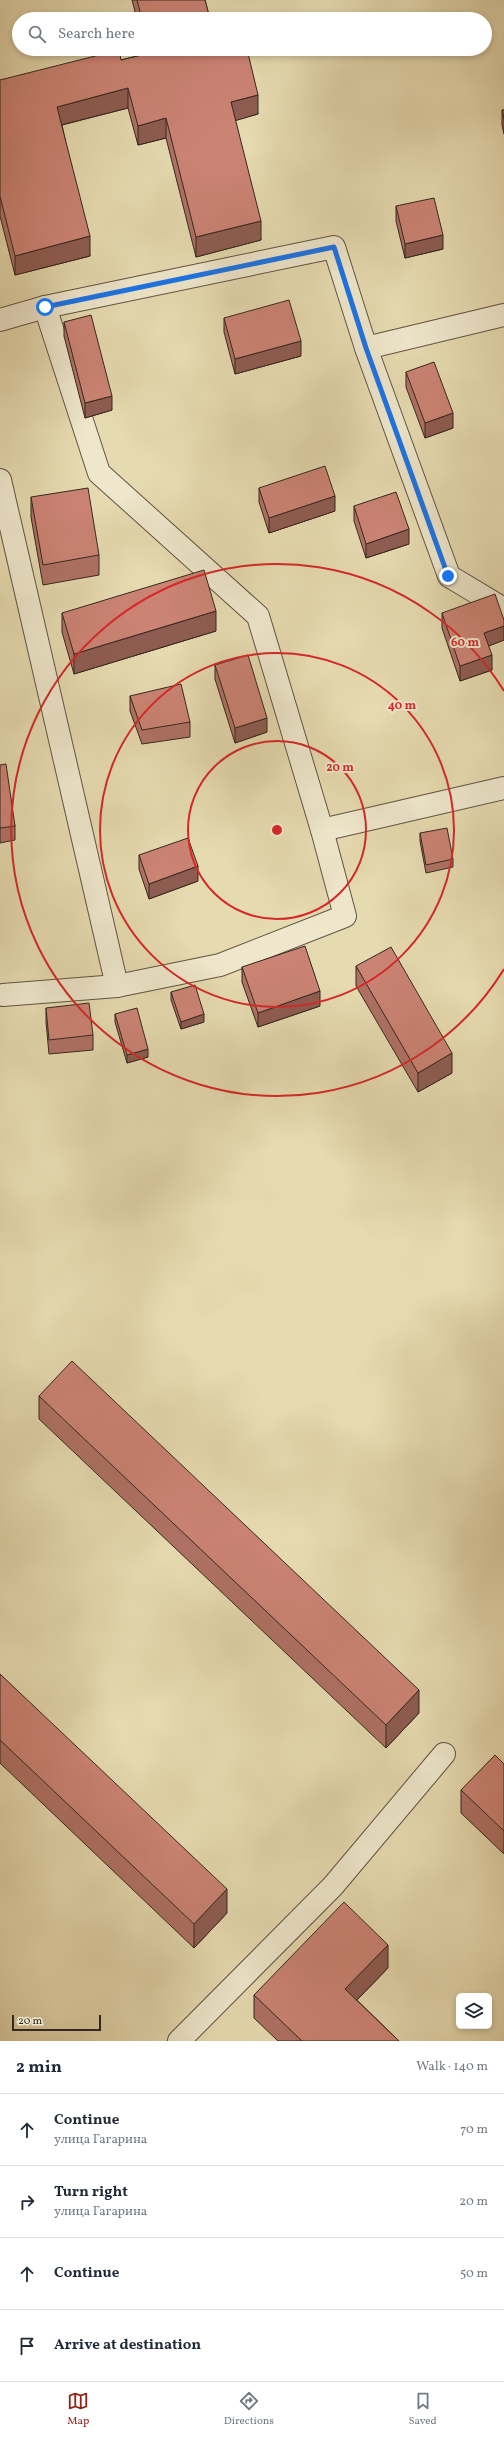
<!DOCTYPE html>
<html lang="en">
<head>
<meta charset="utf-8">
<style>
  :root { --surface:#fff; --page:#f6f6f7; --text:#1f2937; --muted:#747a83; --line:#e0e1e3; --accent:#8f2418 }
  body { margin:0; font-family:Vollkorn,serif; background:var(--page); color:var(--text) }
  .controls { position:absolute; right:12px; bottom:12px; display:grid; overflow:hidden; border-radius:6px; box-shadow:0 2px 6px #0003 }
  .controls button { width:36px; height:36px; display:grid; place-items:center; padding:0; border:0; border-bottom:1px solid var(--line); background:var(--surface); color:var(--text); font:20px sans-serif }
  .scale { position:absolute; left:12px; bottom:10px; width:89px; box-sizing:border-box; padding-left:4px; border:2px solid #34281f; border-top:0; font-size:11px; line-height:14px; white-space:nowrap; color:#34281f; -webkit-text-stroke:3px #efe7cc; paint-order:stroke }
  .stop { position:absolute; width:12px; height:12px; margin:-9px; border:3px solid #1a73e8; border-radius:50%; background:#fff }
  .stop.end { background:#1a73e8; border-color:#fff; box-shadow:0 1px 4px #0008 }
  .list { margin:0; padding:0; list-style:none }
  h2 { display:flex; justify-content:space-between; align-items:center; height:52px; margin:0; padding:0 16px; font-size:17px }
  h2 small { font-size:13px; font-weight:400; color:var(--muted) }
  .list li { display:grid; grid-template-columns:26px 1fr auto; gap:12px; align-items:center; box-sizing:border-box; height:72px; padding:0 16px; border-top:1px solid var(--line) }
  .list b { display:block; font-size:15px; white-space:nowrap }
  .list p { margin:0; font-size:13px; white-space:nowrap; color:var(--muted) }
  .list em { font-size:13px; font-style:normal; color:var(--muted) }
  .icon { flex:none; width:22px; height:22px; fill:none; stroke:currentColor; stroke-width:2; stroke-linecap:round; stroke-linejoin:round }
  .map { position:relative; flex:none; width:504px; height:2041px; overflow:hidden }
  .search { position:absolute; background:var(--surface); box-shadow:0 2px 6px #0003; left:12px; right:12px; top:12px; height:44px; display:flex; align-items:center; gap:10px; box-sizing:border-box; padding:0 14px; border-radius:22px; color:var(--muted); font-size:15px }
  .sheet { height:340px; background:var(--surface) }
  nav { display:flex; justify-content:space-around; align-items:center; box-sizing:border-box; height:56px; border-top:1px solid var(--line); background:var(--surface); font-size:11px; color:var(--muted) }
  nav a { display:grid; justify-items:center; gap:2px }
  nav .on { color:var(--accent) }
  .map>svg:first-child { display:block }
  .lines { fill:none; stroke-linecap:round; stroke-linejoin:round }
  .minor-casing { stroke:#605443; stroke-width:24 }
  .minor { stroke:#efe7cc; stroke-width:22 }
  .wall { fill:#af7164; stroke:#34281f }
  .shaded-wall { fill:#8e5c51; stroke:#34281f }
  .building { fill:#cb8374; stroke:#34281f }
  .route { stroke:#1a73e8; stroke-width:5 }
  .ring { fill:none; stroke:#d62828; stroke-width:2 }
  .centre { fill:#d62828; stroke:#efe7cc; stroke-width:2 }
  .ring-label { font-size:12px; text-anchor:middle; font-weight:bold; fill:#d62828; stroke:#efe7cc; stroke-width:4; stroke-linejoin:round; paint-order:stroke }
</style>
</head>
<body>
<div class="map">
<svg width="504" height="2041" viewBox="0 0 504 2041">
  <rect width="100%" height="100%" fill="#e6dab0"/>
  <filter id="stains"><feTurbulence type="fractalNoise" baseFrequency=".005" numOctaves="4"/><feColorMatrix values="0 0 0 0 .2 0 0 0 0 .09 0 0 0 0 .02 0 0 0 .5 -.17"/></filter>
  <radialGradient id="worn" r=".72"><stop offset=".6" stop-color="#630" stop-opacity="0"/><stop offset="1" stop-color="#630" stop-opacity=".3"/></radialGradient>
  <g class="lines">
    <defs>
      <g id="minor">
        <path d="M0,320L45,307L334,247L366,348L504,315"/>
        <path d="M366,348L449,576L504,609"/>
        <path d="M0,480L117,986"/>
        <path d="M322,830L504,788"/>
        <path d="M3,995L117,986L220,965L345,916L322,830L258,616L99,473L45,307"/>
        <path d="M179,2041L333,1886L444,1754"/>
      </g>
    </defs>
    <use href="#minor" class="minor-casing"/>
    <use href="#minor" class="minor"/>
  </g>
  <g class="wall">
    <path d="M132,0H205L210,19H137Z"/>
    <path d="M144,49H247L258,114L235,120L261,240L196,257L166,138L138,145L128,108L62,125L90,256L15,275L0,216V80L121,60L145,54Z"/>
    <path d="M502,110H504V134L502,125Z"/>
    <path d="M396,206L443,249L405,258L396,221Z"/>
    <path d="M224,318L301,356L235,374L224,332Z"/>
    <path d="M64,322L112,410L85,418L64,336Z"/>
    <path d="M406,372L453,428L425,438L406,387Z"/>
    <path d="M259,488L335,511L269,533L259,502Z"/>
    <path d="M31,497L99,555V575L43,585L31,517Z"/>
    <path d="M354,506L409,544L366,558L354,521Z"/>
    <path d="M62,613L216,631L74,674L62,632Z"/>
    <path d="M442,613L504,620V640L488,646L492,670L460,681L442,628Z"/>
    <path d="M215,665L267,732L235,743L215,679Z"/>
    <path d="M130,696L190,722V737L142,744L130,711Z"/>
    <path d="M0,765L15,826V840L0,843Z"/>
    <path d="M420,833L453,859V867L426,873L420,841Z"/>
    <path d="M139,855L198,881L149,899L139,869Z"/>
    <path d="M356,966L452,1073L418,1092L356,986Z"/>
    <path d="M242,967L320,1006L258,1027L242,982Z"/>
    <path d="M171,992L204,1022L181,1029L171,1000Z"/>
    <path d="M46,1008L93,1035V1050L49,1054L46,1022Z"/>
    <path d="M115,1014L148,1057L127,1063L115,1022Z"/>
    <path d="M39,1396L419,1713L386,1748L39,1419Z"/>
    <path d="M0,1674L227,1913L194,1948L0,1763Z"/>
    <path d="M504,1764V1854L461,1813V1790Z"/>
    <path d="M388,1968L357,2000L399,2041H278L254,2018V1995Z"/>
  </g>
  <g class="shaded-wall">
    <path d="M128,88V108L57,126V107Z"/>
    <path d="M258,95V114L231,122V102Z"/>
    <path d="M166,118V138L138,145V126Z"/>
    <path d="M261,221V240L196,257V237Z"/>
    <path d="M443,235V249L405,258V244Z"/>
    <path d="M90,236V256L15,275V256Z"/>
    <path d="M301,341V356L235,374V359Z"/>
    <path d="M112,396V410L85,418V403Z"/>
    <path d="M453,413V428L425,438V423Z"/>
    <path d="M335,496V511L269,533V518Z"/>
    <path d="M409,529V544L366,558V544Z"/>
    <path d="M216,611V631L74,674V654Z"/>
    <path d="M504,626V640L484,648V633Z"/>
    <path d="M492,655V670L460,681V666Z"/>
    <path d="M267,718V732L235,743V728Z"/>
    <path d="M198,866V881L149,899V884Z"/>
    <path d="M320,991V1006L258,1027V1013Z"/>
    <path d="M204,1014V1022L181,1029V1022Z"/>
    <path d="M148,1049V1057L127,1063V1055Z"/>
    <path d="M452,1053V1073L418,1092V1073Z"/>
    <path d="M419,1690V1713L386,1748V1725Z"/>
    <path d="M227,1889V1913L194,1948V1924Z"/>
    <path d="M388,1945V1968L345,2012V1989Z"/>
  </g>
  <g class="building">
    <path d="M137,0H205L210,19H142Z"/>
    <path d="M149,49H247L258,95L231,102L261,221L196,237L166,118L138,126L128,88L57,107L90,236L15,256L0,196V80L119,50L121,60L150,53Z"/>
    <path d="M502,110H504V119Z"/>
    <path d="M434,198L443,235L405,244L396,206Z"/>
    <path d="M289,300L301,341L235,359L224,318Z"/>
    <path d="M91,315L112,396L85,403L64,322Z"/>
    <path d="M434,362L453,413L425,423L406,372Z"/>
    <path d="M325,466L335,496L269,518L259,488Z"/>
    <path d="M88,488L99,555L43,565L31,497Z"/>
    <path d="M396,492L409,529L366,544L354,506Z"/>
    <path d="M204,570L216,611L74,654L62,613Z"/>
    <path d="M495,594L504,620V626L484,633L492,655L460,666L442,613Z"/>
    <path d="M248,655L267,718L235,728L215,665Z"/>
    <path d="M181,684L190,722L142,730L130,696Z"/>
    <path d="M6,764L15,826L0,828V765Z"/>
    <path d="M447,828L453,859L426,865L420,833Z"/>
    <path d="M188,838L198,866L149,884L139,855Z"/>
    <path d="M305,946L320,991L258,1013L242,967Z"/>
    <path d="M391,947L452,1053L418,1073L356,966Z"/>
    <path d="M195,985L204,1014L181,1022L171,992Z"/>
    <path d="M89,1003L93,1035L49,1040L46,1008Z"/>
    <path d="M137,1008L148,1049L127,1055L115,1014Z"/>
    <path d="M72,1361L419,1690L386,1725L39,1396Z"/>
    <path d="M0,1674L227,1889L194,1924L0,1740Z"/>
    <path d="M495,1755L504,1764V1831L461,1790Z"/>
    <path d="M344,1902L388,1945L345,1989L399,2041H302L254,1995Z"/>
  </g>
  <g class="lines">
    <path class="route" d="M45,307L334,247L366,348L448,576"/>
  </g>
  <g class="ring">
    <circle cx="277" cy="830" r="89"/>
    <circle cx="277" cy="830" r="177"/>
    <path d="M504 969A266 266 0 1 1 504 691"/>
  </g>
  <circle cx="277" cy="830" r="6" class="centre"/>
  <g class="ring-label">
    <text x="465" y="646">60 m</text>
    <text x="402" y="709">40 m</text>
    <text x="340" y="771">20 m</text>
  </g>
  <rect width="100%" height="100%" filter="url(#stains)"/>
  <rect width="100%" height="100%" fill="url(#worn)"/>
</svg>
<div class="controls">
<button><svg class="icon" aria-label="layers" viewBox="0 0 24 24"><path d="M12 4l9 5-9 5-9-5zM3 14l9 5 9-5"/></svg></button>
</div>
<div class="scale">20 m</div>
<div class="stop" style="left:45px;top:307px"></div>
<div class="stop end" style="left:448px;top:576px"></div>
<div class="search"><svg class="icon" aria-label="search" viewBox="0 0 24 24"><circle cx="10" cy="10" r="6"/><path d="M15 15l6 6"/></svg>Search here</div>
</div>
<section class="sheet">
<h2>2 min<small>Walk · 140 m</small></h2>
<ul class="list">
<li><svg class="icon" aria-label="ahead" viewBox="0 0 24 24"><path d="M12 20V5M6 11l6-6 6 6"/></svg><div><b>Continue</b><p>улица Гагарина</p></div><em>70 m</em></li>
<li><svg class="icon" aria-label="right" viewBox="0 0 24 24"><path d="M7 20v-9h11M14 6l5 5-5 5"/></svg><div><b>Turn right</b><p>улица Гагарина</p></div><em>20 m</em></li>
<li><svg class="icon" aria-label="ahead" viewBox="0 0 24 24"><path d="M12 20V5M6 11l6-6 6 6"/></svg><div><b>Continue</b></div><em>50 m</em></li>
<li><svg class="icon" aria-label="arrive" viewBox="0 0 24 24"><path d="M6 21V4h12l-3 4 3 4H6"/></svg><div><b>Arrive at destination</b></div></li>
</ul>
</section>
<nav>
<a class="on"><svg class="icon" aria-label="map" viewBox="0 0 24 24"><path d="M3 6l6-2 6 2 6-2v14l-6 2-6-2-6 2zM9 4v14M15 6v14"/></svg>Map</a>
<a><svg class="icon" aria-label="directions" viewBox="0 0 24 24"><path d="M12 3l9 9-9 9-9-9zM9 14v-3h6M13 9l2 2-2 2"/></svg>Directions</a>
<a><svg class="icon" aria-label="saved" viewBox="0 0 24 24"><path d="M7 4h10v16l-5-4-5 4z"/></svg>Saved</a>
</nav>
</body>
</html>
